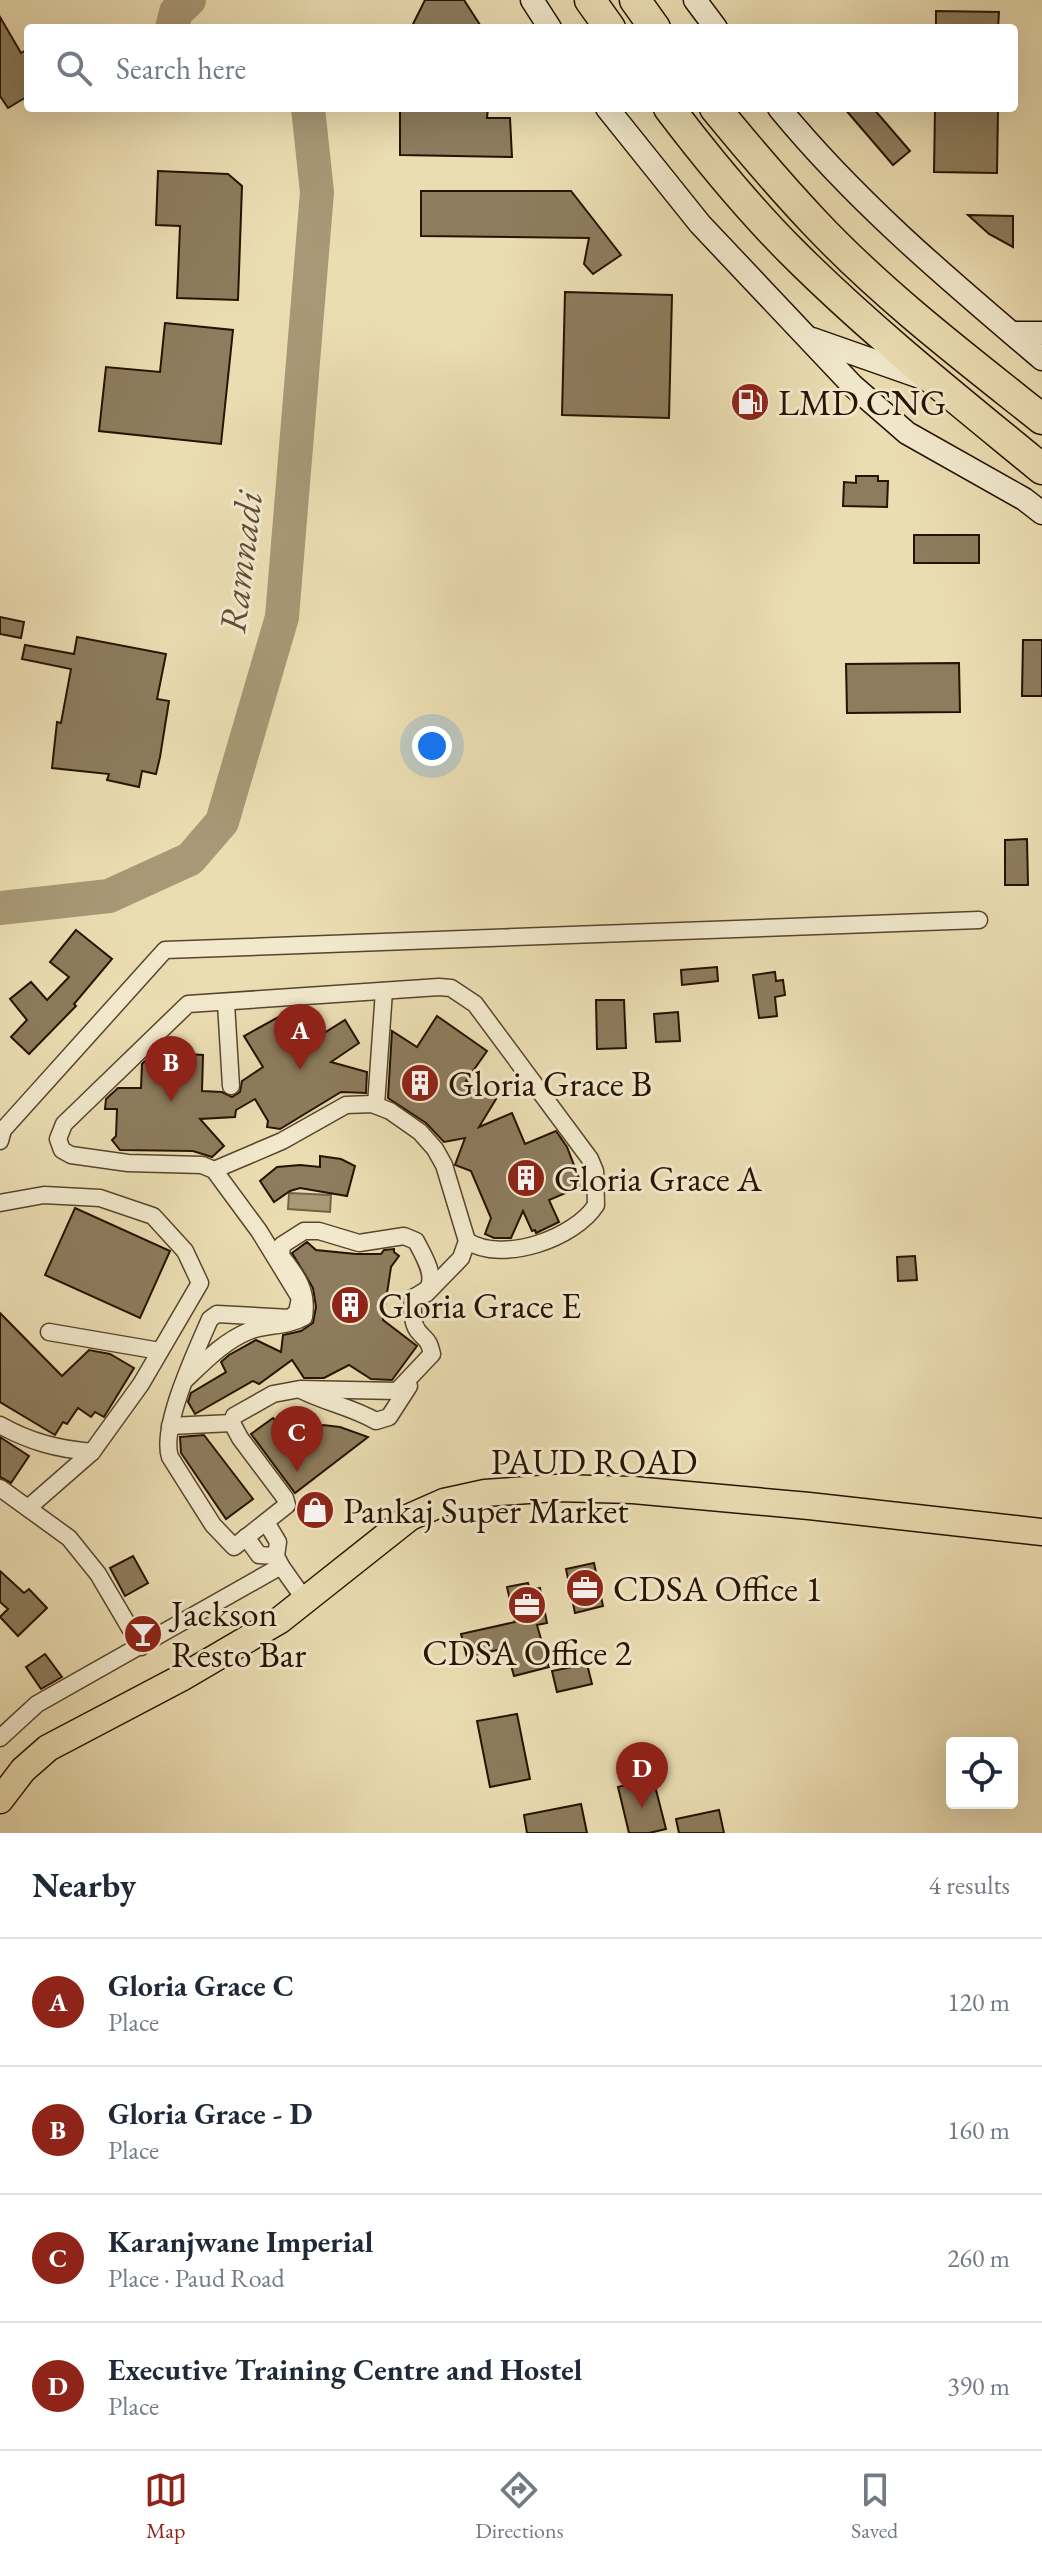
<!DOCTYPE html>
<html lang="en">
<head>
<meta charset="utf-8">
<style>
  :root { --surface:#fff; --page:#f2f2f3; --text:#1f2937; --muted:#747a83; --line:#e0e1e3; --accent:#8f2418 }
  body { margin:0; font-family:"EB Garamond",serif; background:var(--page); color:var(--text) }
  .controls { position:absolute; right:24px; bottom:24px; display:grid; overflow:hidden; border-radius:8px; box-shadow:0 8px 32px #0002 }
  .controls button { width:72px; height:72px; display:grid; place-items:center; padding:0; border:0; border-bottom:2px solid var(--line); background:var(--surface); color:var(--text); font:40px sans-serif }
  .you { position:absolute; left:432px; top:746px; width:28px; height:28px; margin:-20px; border:6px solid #fff; border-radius:50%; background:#1a73e8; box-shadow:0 0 0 12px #1a73e833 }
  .badge { display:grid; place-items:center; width:52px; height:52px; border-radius:50%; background:var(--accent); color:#fff; font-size:26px; font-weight:700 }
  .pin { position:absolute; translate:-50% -66px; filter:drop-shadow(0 2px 4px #0008) }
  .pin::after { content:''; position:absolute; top:42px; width:28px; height:24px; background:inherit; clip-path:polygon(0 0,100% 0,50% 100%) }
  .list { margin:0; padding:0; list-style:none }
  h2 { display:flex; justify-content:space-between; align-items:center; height:104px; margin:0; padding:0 32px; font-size:34px }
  h2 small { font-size:26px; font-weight:400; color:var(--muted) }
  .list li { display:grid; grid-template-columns:52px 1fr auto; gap:24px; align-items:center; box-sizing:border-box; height:128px; padding:0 32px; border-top:2px solid var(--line) }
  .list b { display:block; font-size:30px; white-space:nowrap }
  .list p { margin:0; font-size:26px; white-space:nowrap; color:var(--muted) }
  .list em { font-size:26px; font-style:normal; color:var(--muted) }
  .icon { flex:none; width:44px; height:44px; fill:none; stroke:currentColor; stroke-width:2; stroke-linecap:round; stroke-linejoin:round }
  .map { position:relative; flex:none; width:1042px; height:1833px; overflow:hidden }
  .search { position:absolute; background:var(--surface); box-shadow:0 8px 32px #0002; left:24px; right:24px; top:24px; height:88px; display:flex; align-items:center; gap:20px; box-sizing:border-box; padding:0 28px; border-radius:8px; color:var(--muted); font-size:30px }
  .sheet { height:616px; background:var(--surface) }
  nav { display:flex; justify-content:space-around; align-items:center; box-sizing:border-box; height:112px; border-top:2px solid var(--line); background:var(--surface); font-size:22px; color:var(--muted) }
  nav a { display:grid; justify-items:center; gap:4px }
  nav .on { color:var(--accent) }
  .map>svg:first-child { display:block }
  .water { fill:#a89875; stroke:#746246; stroke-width:2 }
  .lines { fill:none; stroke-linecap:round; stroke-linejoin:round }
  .river { stroke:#a89875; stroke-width:34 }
  .building { fill:#8d7c5d; stroke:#271200; stroke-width:2 }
  .street-casing { stroke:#58452c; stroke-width:19 }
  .secondary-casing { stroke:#271200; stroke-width:25 }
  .primary-casing { stroke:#271200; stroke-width:29 }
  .highway-casing { stroke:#271200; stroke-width:33 }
  .street { stroke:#f2e9cd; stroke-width:16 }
  .secondary { stroke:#f2e9cd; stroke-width:22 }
  .primary { stroke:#ebddb2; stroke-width:26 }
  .highway { stroke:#ebddb2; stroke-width:30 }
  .labels { text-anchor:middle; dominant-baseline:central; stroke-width:6; stroke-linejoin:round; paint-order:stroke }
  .poi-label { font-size:36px; fill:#271200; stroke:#f2e9cd; text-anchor:start }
  .street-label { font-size:36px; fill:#271200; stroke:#f2e9cd }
  .water-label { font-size:38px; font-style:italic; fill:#614e35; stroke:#f2e9cd }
</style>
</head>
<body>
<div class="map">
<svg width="1042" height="1833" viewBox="0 0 1042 1833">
  <rect width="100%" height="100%" fill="#ebddb2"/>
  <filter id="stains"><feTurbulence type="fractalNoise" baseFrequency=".0025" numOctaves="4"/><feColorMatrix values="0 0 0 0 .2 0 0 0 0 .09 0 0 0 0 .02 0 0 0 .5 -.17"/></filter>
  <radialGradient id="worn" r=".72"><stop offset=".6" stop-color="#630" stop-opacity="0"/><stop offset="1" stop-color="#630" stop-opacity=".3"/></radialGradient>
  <path class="water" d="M289,1193L331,1195L330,1212L288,1209Z"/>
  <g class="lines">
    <g class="river">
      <path d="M172,28L176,12L189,0"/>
      <path d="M0,908L109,896L190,859L222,822L282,617L317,192L308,108"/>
    </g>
  </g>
  <g class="building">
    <path d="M425,0H464L482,28H411Z"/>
    <path d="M936,11L999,12L998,28H936Z"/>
    <path d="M0,17L21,53L28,49V96L8,108L0,96Z"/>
    <path d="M400,108H488L487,118H510L512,157L400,155Z"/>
    <path d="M844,108H873L910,151L893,165Z"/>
    <path d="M935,108H998L997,173L934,172Z"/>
    <path d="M158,171L228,174L242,186L238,300L177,298L180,226L156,225Z"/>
    <path d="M421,191H571L621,255L593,274L584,264L589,238L421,236Z"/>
    <path d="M968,215L1013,216V247L989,234Z"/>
    <path d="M565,292L672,295L669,418L562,415Z"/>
    <path d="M165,323L233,330L221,444L99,431L106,367L160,372Z"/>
    <path d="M856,476H878V481H888L887,507L843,506L844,482L856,483Z"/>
    <rect x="914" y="535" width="65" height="28"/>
    <path d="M0,617L24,622L21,638L0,634Z"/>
    <path d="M77,637L166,654L157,699L169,701L160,757L156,774L142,771L139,787L107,780L109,774L52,768L57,722L61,723L71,669L22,659L25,645L74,654Z"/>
    <path d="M1023,640H1042V696H1022Z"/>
    <path d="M959,663L960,712L847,713L846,664Z"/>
    <path d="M1027,839L1028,885H1005V840Z"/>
    <path d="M76,930L112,959L74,1004L76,1006L29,1054L11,1037L27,1020L10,999L31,982L47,1000L69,977L50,962Z"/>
    <path d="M717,967L718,981L682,985L681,970Z"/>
    <path d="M775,972L776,981L783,980L785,995L775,997L777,1016L759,1018L753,975Z"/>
    <path d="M596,1000H624L626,1048L597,1049Z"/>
    <path d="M295,1008H298L316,1038L345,1020L359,1043L331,1062L367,1072L366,1093L341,1092L280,1129L267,1127L268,1121L255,1099L236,1110L235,1117L200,1119L224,1146L212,1157L193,1151L120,1150L112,1140L116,1136L117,1109H105L106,1099L118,1088H141L142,1064L155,1052L203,1055L202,1091L222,1092L232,1097L240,1092L242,1081L263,1067L244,1036Z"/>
    <path d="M678,1012L680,1041L656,1042L654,1014Z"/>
    <path d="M437,1016L487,1051L466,1081L496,1099L479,1127L512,1113L525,1144L556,1131L567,1147L582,1186L549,1200L559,1222L536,1233L535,1230L532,1231L523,1211L511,1238H494L485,1234L491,1218L471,1171L455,1165L465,1138L444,1142L426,1123L388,1098L392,1031L417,1047Z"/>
    <path d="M320,1156L341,1159L355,1166L347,1196L300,1188L290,1191L274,1202L260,1181L277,1167L300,1165L320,1167Z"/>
    <path d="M75,1208L170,1251L140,1318L45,1275Z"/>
    <path d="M307,1242L316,1250L356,1254H381L384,1250L394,1249V1252L399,1256L391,1267L383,1320L417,1346L392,1380L371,1379L349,1365L324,1378H304L292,1360L259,1384L253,1381L195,1414L188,1402L191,1393L226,1372L221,1362L229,1355L256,1340L281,1352L283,1335L301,1331L313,1323L316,1307L313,1288L292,1253Z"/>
    <path d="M915,1256L917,1280L898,1281L897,1257Z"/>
    <path d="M0,1313L62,1376L89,1350L110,1354L134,1368L104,1417L95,1412L91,1417L78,1408L67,1424L63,1422L55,1435L0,1402Z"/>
    <path d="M273,1418L286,1434L298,1425L307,1437L323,1425L340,1427L368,1437L295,1493L251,1434Z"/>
    <path d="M204,1435L253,1499L226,1519L181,1453L180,1437Z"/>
    <path d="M0,1437L29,1456L11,1483L0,1477Z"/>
    <path d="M133,1556L148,1583L125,1596L110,1568Z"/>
    <path d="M594,1563L603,1606L575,1613L566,1569Z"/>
    <path d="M0,1571L24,1593L29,1589L47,1608L18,1636L0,1617L8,1609L0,1602Z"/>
    <path d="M528,1583L530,1590L540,1588L547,1623L537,1625L549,1667L514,1676L506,1648L467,1657L461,1634L515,1622L507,1587Z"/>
    <path d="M45,1654L62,1677L41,1689L26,1667Z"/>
    <path d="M587,1664L592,1684L557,1692L552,1671Z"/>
    <path d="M517,1714L530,1779L490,1787L477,1721Z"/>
    <path d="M653,1778L666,1829L649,1833H629L618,1787Z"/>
    <path d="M581,1804L587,1833H527L524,1815Z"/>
    <path d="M719,1810L724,1833H679L676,1819Z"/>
  </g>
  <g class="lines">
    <defs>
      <g id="street">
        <path d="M226,1003L231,1086"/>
        <path d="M376,1105L384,991"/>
        <path d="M0,1141L3,1130L165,950L979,920"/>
        <path d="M214,1170L282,1141L346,1105L372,1104L390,1111L420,1132L435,1149L444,1165L467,1241L461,1258L426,1294"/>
        <path d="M0,1203L44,1195L100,1198L153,1216L185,1251L200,1283L141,1384L92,1452L28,1508"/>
        <path d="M49,1332L160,1351"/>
        <path d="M184,1381C204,1362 224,1341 249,1331C267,1324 287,1327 304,1317C308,1291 297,1276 281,1256L282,1245L304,1231H319L359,1243L404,1236L416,1241C422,1253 435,1273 429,1286C426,1292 418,1294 413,1298C413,1309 411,1322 418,1331C427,1342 428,1338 432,1354L397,1391L300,1389L273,1394L234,1416L232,1423L240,1438L285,1498L287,1505L234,1547L213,1525L170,1457C160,1427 197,1349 210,1319L217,1314L290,1318L297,1312L300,1298L259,1231L214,1170L202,1165L128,1163L71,1155L62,1150L58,1139L64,1124L188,1004L439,987L451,988L475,1004L590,1159L595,1171L596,1205C575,1238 503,1264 467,1241"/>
        <path d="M301,1390C327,1403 352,1407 376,1421L389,1417L409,1386"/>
        <path d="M0,1425C30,1442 58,1449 92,1452"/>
        <path d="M170,1426L232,1423"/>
        <path d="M0,1488L69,1538L98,1574L141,1647"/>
        <path d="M266,1522L278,1542L276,1556L281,1566L305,1600"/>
        <path d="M246,1537L259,1555L276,1556"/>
        <path d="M0,1738L37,1704L281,1566"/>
      </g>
      <g id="secondary">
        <path d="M532,0L550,28"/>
        <path d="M695,0L716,28"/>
        <path d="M607,108L700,224L853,386L907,433L1024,499L1042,513"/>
        <path d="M779,108C857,203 949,280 1042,359"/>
        <path d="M1012,333H1042"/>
        <path d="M812,339L926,379"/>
      </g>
      <path id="primary" d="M0,1800L23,1770L48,1748L181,1678L280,1620L410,1517L444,1502L485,1493L556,1488L633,1490L809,1506L1042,1532"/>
      <g id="highway">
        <path d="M590,0L610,28"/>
        <path d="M635,0L655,28"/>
        <path d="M669,108C707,158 748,208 792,252C870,330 957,399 1042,469"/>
        <path d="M715,108C747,147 780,186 815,223C884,296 964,357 1042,419"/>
      </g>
    </defs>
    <use href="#street" class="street-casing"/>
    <use href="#secondary" class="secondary-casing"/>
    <use href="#primary" class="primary-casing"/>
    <use href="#highway" class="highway-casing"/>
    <use href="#street" class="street"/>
    <use href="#secondary" class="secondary"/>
    <use href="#primary" class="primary"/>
    <use href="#highway" class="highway"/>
  </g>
  <defs>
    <symbol id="fuel-disc" viewBox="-11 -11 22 22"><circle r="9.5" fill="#8f2418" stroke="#f2e9cd"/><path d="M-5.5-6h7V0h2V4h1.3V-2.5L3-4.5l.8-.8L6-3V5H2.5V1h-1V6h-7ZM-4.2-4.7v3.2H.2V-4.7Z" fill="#fff"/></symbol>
    <symbol id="building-disc" viewBox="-11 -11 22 22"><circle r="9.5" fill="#8f2418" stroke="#f2e9cd"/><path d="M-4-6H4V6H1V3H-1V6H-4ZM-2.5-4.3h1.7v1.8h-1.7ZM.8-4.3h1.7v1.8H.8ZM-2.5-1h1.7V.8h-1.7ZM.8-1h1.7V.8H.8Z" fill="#fff"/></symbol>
    <symbol id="shop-disc" viewBox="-11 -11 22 22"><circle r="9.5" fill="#8f2418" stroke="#f2e9cd"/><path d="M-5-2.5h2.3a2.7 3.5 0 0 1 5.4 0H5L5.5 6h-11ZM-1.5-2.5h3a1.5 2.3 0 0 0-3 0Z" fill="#fff"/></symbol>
    <symbol id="office-disc" viewBox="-11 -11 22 22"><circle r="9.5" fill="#8f2418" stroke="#f2e9cd"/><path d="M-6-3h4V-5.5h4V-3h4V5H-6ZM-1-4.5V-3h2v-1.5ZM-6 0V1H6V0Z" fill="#fff"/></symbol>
    <symbol id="bar-disc" viewBox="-11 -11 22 22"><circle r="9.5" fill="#8f2418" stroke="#f2e9cd"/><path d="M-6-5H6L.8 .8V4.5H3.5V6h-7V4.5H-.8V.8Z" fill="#fff"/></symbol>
  </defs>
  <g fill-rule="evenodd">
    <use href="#fuel-disc" x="728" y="380" width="44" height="44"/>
    <use href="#building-disc" x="398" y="1061" width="44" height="44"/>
    <use href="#building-disc" x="504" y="1156" width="44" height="44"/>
    <use href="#building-disc" x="328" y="1283" width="44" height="44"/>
    <use href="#shop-disc" x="293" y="1488" width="44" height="44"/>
    <use href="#office-disc" x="563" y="1566" width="44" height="44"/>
    <use href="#office-disc" x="505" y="1583" width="44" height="44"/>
    <use href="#bar-disc" x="121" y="1612" width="44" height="44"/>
  </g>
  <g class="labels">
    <g class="poi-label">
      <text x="778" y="402">LMD CNG</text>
      <text x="448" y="1083">Gloria Grace B</text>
      <text x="554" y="1178">Gloria Grace A</text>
      <text x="378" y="1305">Gloria Grace E</text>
      <text x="343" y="1510">Pankaj Super Market</text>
      <text x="613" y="1588">CDSA Office 1</text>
      <text x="171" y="1613">Jackson<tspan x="171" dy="41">Resto Bar</tspan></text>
      <text x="527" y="1652" text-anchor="middle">CDSA Office 2</text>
    </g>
    <g class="street-label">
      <text x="594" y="1461">PAUD ROAD</text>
    </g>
    <g class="water-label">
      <text transform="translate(240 562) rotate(-83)">Ramnadi</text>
    </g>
  </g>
  <rect width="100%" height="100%" filter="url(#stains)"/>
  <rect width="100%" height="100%" fill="url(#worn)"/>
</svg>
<div class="controls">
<button><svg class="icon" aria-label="locate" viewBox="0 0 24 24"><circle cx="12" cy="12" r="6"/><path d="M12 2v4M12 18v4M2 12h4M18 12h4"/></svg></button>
</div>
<div class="you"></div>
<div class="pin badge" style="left:300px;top:1070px">A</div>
<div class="pin badge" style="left:171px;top:1102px">B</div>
<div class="pin badge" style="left:297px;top:1472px">C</div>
<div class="pin badge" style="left:642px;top:1808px">D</div>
<div class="search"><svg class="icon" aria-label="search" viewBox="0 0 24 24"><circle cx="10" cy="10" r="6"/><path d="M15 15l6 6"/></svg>Search here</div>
</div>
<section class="sheet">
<h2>Nearby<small>4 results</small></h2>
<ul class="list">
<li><span class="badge">A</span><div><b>Gloria Grace C</b><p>Place</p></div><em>120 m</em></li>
<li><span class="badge">B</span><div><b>Gloria Grace - D</b><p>Place</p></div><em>160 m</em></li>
<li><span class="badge">C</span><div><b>Karanjwane Imperial</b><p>Place · Paud Road</p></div><em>260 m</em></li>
<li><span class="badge">D</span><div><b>Executive Training Centre and Hostel</b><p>Place</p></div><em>390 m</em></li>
</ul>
</section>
<nav>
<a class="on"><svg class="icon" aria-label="map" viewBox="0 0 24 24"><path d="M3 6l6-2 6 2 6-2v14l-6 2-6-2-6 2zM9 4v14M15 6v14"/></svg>Map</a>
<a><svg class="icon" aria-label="directions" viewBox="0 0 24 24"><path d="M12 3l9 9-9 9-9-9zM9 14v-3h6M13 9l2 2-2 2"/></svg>Directions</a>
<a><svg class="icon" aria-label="saved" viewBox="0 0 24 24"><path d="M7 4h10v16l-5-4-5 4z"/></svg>Saved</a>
</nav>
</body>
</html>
